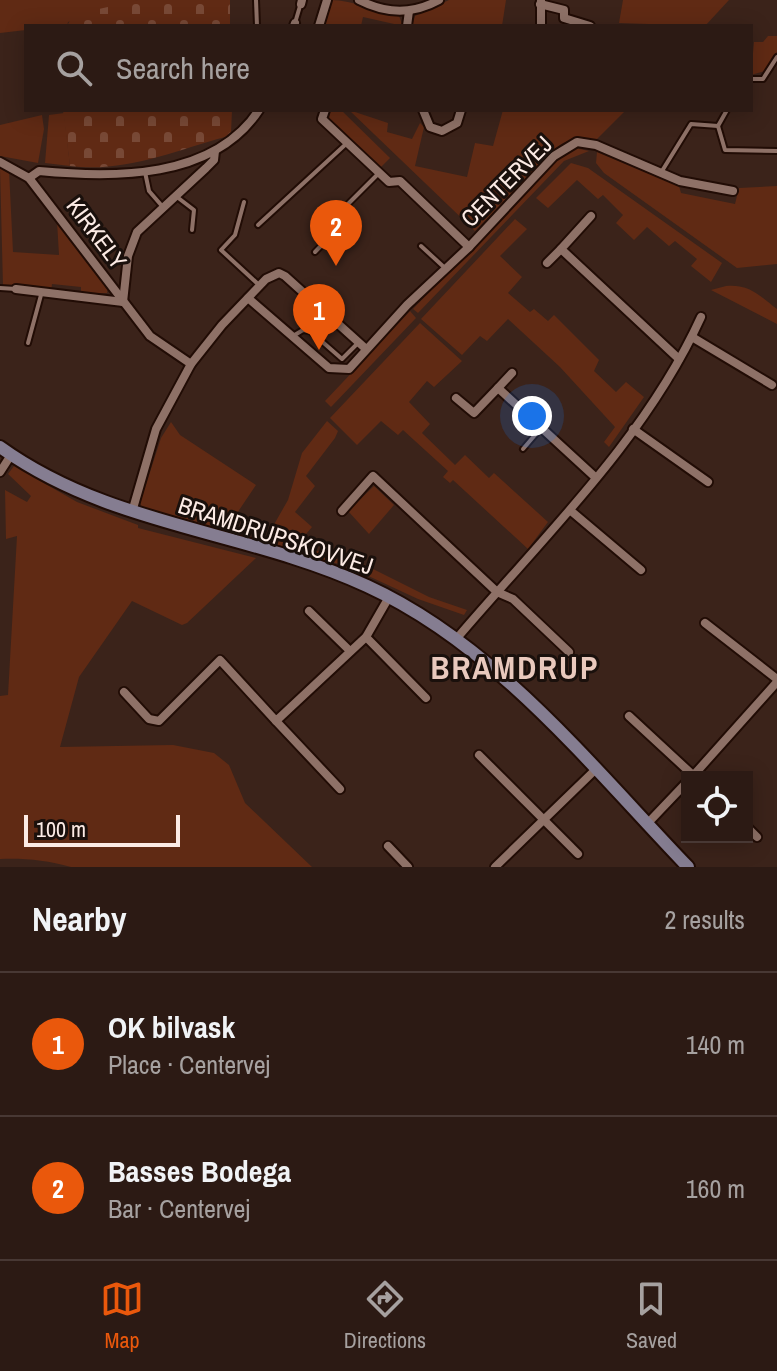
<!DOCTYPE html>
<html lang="en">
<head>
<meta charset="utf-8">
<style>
  :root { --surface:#2c1a14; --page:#382722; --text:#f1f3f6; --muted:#a6a1a0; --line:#483834; --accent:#ea580c }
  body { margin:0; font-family:"Archivo Narrow",sans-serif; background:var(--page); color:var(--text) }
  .controls { position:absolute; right:24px; bottom:24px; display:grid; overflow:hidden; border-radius:0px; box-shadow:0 4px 20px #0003 }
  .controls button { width:72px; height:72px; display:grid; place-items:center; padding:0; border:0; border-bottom:2px solid var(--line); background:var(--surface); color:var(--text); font:40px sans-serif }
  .scale { position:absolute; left:24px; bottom:20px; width:156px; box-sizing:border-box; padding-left:8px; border:4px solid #fcebe5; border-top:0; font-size:22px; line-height:28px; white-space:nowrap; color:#fcebe5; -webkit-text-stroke:6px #1a100c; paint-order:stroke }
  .you { position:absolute; left:532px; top:416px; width:28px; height:28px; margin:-20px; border:6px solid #fff; border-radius:50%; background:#1a73e8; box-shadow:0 0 0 12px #1a73e833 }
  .badge { display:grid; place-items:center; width:52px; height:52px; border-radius:50%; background:var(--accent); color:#fff; font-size:26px; font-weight:700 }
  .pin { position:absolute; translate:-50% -66px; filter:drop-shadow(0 2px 4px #0008) }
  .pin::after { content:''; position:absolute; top:42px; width:28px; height:24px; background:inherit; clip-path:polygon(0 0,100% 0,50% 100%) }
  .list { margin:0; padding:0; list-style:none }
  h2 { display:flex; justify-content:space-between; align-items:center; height:104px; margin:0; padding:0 32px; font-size:34px }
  h2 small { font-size:26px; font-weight:400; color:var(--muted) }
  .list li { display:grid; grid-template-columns:52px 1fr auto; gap:24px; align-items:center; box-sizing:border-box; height:144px; padding:0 32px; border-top:2px solid var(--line) }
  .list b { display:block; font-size:30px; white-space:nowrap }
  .list p { margin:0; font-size:26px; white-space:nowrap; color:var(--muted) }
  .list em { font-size:26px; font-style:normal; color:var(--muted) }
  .icon { flex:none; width:44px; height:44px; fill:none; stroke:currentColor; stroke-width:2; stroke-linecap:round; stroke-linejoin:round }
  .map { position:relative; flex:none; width:777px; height:867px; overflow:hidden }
  .search { position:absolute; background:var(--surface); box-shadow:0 4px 20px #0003; left:24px; right:24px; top:24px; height:88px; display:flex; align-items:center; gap:20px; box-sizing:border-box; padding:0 28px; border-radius:0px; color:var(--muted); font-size:30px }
  .sheet { height:392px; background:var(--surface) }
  nav { display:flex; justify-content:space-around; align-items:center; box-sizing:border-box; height:112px; border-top:2px solid var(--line); background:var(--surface); font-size:22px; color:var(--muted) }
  nav a { display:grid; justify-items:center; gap:4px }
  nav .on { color:var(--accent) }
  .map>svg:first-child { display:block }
  .green { fill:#602a14 }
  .cemetery { fill:url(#cemetery-stones) }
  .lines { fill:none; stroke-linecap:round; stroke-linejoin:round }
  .lane-casing { stroke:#210c05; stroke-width:8 }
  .street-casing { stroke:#210c05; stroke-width:12 }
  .secondary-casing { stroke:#210c05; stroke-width:16 }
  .lane { stroke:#8e7167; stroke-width:4 }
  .street { stroke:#8e7167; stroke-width:8 }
  .secondary { stroke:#857d91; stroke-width:12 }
  .labels { text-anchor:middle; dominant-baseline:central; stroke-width:6; stroke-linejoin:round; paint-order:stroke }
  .street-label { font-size:24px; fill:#fcebe5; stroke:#1a100c }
  .district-label { font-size:32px; font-weight:bold; letter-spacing:2px; fill:#e9c9bd; stroke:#1a100c }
</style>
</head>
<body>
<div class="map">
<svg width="777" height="867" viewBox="0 0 777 867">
  <defs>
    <pattern id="cemetery-stones" width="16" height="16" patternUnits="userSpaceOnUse" patternTransform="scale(2)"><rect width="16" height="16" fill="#602a14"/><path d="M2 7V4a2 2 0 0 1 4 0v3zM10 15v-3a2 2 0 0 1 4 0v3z" fill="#784936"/></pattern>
  </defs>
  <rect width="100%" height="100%" fill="#3b231a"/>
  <g class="green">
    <path d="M0,0H139L68,22L67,26H26V30L0,33Z"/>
    <path d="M330,0C355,0 375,12 399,16L403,26L363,17L361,26H323Z"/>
    <path d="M449,0H506L502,26H412L415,16Z"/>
    <path d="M623,0H729L705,26L619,23Z"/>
    <path d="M768,36H777V52L765,71L751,75L754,42H763Z"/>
    <path d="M330,110H341L390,158L380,168L329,120Z"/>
    <path d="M349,110L388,123L387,132L412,139L420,123L424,127L415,166L467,177L475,143L493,146L503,110H626L596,140C578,136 567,139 553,150L475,231Z"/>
    <path d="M64,113L70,166L45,163L49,115Z"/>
    <path d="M42,115L44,129L38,163L0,156V125Z"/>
    <path d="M575,148L589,151L564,161L418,313L413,309L562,154Z"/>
    <path d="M597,152L679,186L681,193L735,204L739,188L777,186V264L737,268L604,173L596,163Z"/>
    <path d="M571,163L588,168L722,263L711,282L691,266L697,259L675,241L669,246L647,227L634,240L616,223L623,215L603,195L598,199L577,180L548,208L536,198Z"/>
    <path d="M0,168L9,170L13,252L59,255L57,221L108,287L107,293L81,294V287L52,284L51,292L3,286Z"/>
    <path d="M515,219L527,229L500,256L522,277L508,293L530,312L534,309L548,321L554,315L599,360L594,371L616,392L626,382L644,397L609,447L604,442L615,427L560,367L508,319L487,341L480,336L462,355L421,319Z"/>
    <path d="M726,286C749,284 759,295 777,309V324L711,290Z"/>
    <path d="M410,311L416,318L331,407L325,401Z"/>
    <path d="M420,323L462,361L434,387L427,381L409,402L430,424L422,433L455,465L465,455L489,478L494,473L548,522L528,549L453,480L450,483L443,477L448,471L403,430L398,435L381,421L357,445L330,418Z"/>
    <path d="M327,421L338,431L335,438L306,476L315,486L295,512L312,527L301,540L315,550L347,563L346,566L264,542L288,500L302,453Z"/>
    <path d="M171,422L180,435L256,485L225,531L143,510L140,503L161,438Z"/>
    <path d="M14,466L77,502L138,525V528L256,558L187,623L182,625L132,601L79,677L60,747L173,745L214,753L229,765L245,803L312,867H71C46,860 24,858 0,859V696L8,695L17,536L6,539L5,490L27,502L31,496L8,474Z"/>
    <path d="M374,486L394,505L369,534L348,511Z"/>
    <path d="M355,560L429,597L467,610L464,615L418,599L349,567Z"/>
  </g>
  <g class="cemetery">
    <path d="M138,0H230V26H67L73,15Z"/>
    <path d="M63,110H232L231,132L225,137C174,151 124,173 70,166Z"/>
  </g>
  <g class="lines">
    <defs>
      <g id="lane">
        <path d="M256,0L257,26"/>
        <path d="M295,23L300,6"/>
        <path d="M751,79H763L777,57"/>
        <path d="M718,126L725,150L777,151"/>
        <path d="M662,171L691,124L718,126L727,110"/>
        <path d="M145,172L149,191L162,206"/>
        <path d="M177,197L194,210L192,230"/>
        <path d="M244,202L235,235L221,250L258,284"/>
        <path d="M258,225L346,144"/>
        <path d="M421,246L446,269"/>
        <path d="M315,252L344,222L348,204L379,173"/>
        <path d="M0,288L16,289"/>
        <path d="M293,336L303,330L310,331L342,359L357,344"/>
        <path d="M28,343L41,295"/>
        <path d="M523,449L541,428"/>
      </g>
      <g id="street">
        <path d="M359,0C386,14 412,15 439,0"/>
        <path d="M541,1V26"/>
        <path d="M301,4L302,0"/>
        <path d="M540,4L564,10V18L590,26"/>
        <path d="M294,26L295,23"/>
        <path d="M319,26L327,0"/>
        <path d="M407,26L409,11"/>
        <path d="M423,110L430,127L442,131L457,123L461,110"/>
        <path d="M0,162L29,178L150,336L191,364"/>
        <path d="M29,178L39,171C113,178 213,180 259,110"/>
        <path d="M591,216L561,249L679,359"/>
        <path d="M469,247L554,156L577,142L596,145L680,181L733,191"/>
        <path d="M547,263L561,249"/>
        <path d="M16,289L123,302"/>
        <path d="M248,298L329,368L349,369L407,305L469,247L400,181L389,182L322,119L325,110"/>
        <path d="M123,302L128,256L137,232L206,168L214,160L215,151"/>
        <path d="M692,337L772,385"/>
        <path d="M498,388L512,373"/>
        <path d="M456,398L474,413L498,388L595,477"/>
        <path d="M633,429L708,482"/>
        <path d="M0,472L11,455"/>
        <path d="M342,511L373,476L497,592L513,599L569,652"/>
        <path d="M571,511L641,570"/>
        <path d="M132,512L156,429L191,364L222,325L266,279L279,273L285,276L366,349"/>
        <path d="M309,611L350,651"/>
        <path d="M705,623L777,679"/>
        <path d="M366,637L426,698"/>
        <path d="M458,637C544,536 645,440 701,317"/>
        <path d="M124,692L149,719L159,721L220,660L276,721L366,637L389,597"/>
        <path d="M629,716L695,777"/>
        <path d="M276,721L340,789"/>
        <path d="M479,755L578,854"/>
        <path d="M692,777L777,682"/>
        <path d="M647,824L687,782"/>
        <path d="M747,827L757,837"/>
        <path d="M388,846L408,867"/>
        <path d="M495,867L594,771"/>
      </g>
      <path id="secondary" d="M0,447C111,527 246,530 367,586C496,645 591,766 688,867"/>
    </defs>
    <use href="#lane" class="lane-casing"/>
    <use href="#street" class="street-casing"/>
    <use href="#secondary" class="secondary-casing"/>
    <use href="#lane" class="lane"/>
    <use href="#street" class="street"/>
    <use href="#secondary" class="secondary"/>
  </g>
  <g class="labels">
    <g class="street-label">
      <text transform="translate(506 181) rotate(-45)">CENTERVEJ</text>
      <text transform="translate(97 233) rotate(53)">KIRKELY</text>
      <text transform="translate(276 535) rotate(18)">BRAMDRUPSKOVVEJ</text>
    </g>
    <g class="district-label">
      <text x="515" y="667">BRAMDRUP</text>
    </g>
  </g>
</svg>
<div class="controls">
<button><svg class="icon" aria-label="locate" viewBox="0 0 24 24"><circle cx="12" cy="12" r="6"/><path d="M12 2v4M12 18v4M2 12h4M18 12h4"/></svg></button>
</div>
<div class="scale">100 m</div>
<div class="you"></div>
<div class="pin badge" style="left:319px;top:350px">1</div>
<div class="pin badge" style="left:336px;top:266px">2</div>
<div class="search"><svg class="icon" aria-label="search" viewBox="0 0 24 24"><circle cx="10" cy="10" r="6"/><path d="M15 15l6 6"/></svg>Search here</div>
</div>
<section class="sheet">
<h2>Nearby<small>2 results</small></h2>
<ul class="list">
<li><span class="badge">1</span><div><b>OK bilvask</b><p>Place · Centervej</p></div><em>140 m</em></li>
<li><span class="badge">2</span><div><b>Basses Bodega</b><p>Bar · Centervej</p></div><em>160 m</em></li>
</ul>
</section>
<nav>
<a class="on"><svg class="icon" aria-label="map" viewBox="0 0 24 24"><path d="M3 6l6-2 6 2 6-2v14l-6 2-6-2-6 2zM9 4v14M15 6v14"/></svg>Map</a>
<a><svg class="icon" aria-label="directions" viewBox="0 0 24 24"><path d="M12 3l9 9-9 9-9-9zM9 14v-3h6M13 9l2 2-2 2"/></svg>Directions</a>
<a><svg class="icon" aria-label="saved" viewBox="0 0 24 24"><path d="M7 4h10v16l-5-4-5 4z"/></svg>Saved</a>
</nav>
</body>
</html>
